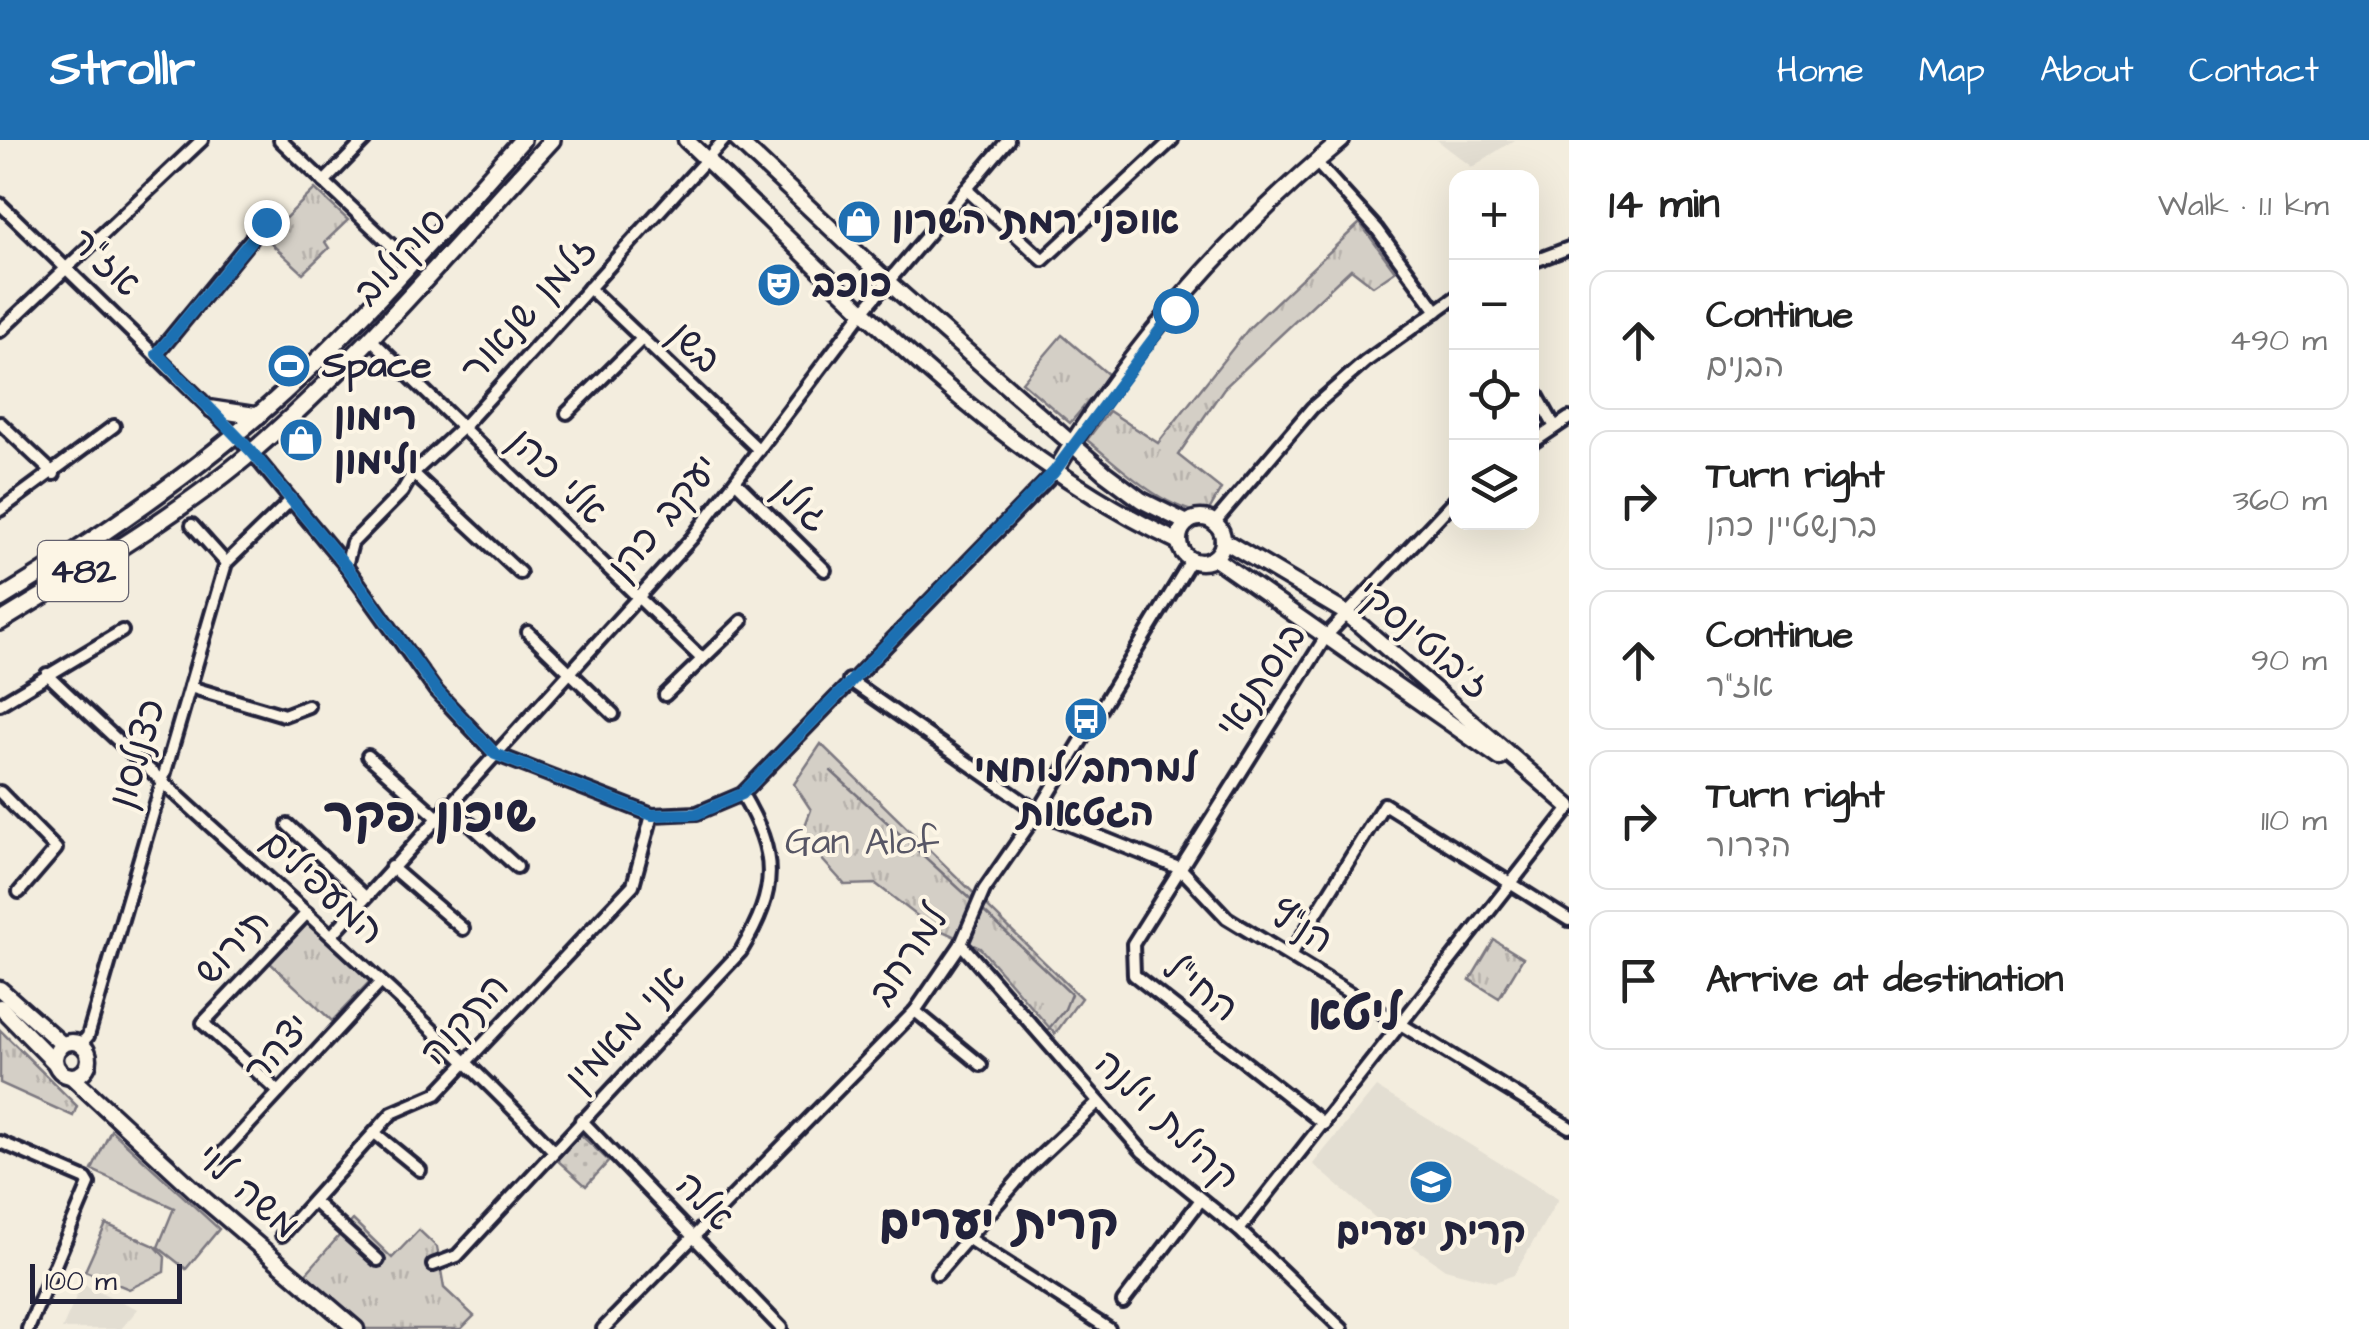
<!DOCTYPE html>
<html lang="en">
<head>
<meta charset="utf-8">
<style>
  :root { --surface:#fff; --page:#f2f2f2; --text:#222; --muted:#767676; --line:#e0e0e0; --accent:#1f6fb2 }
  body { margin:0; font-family:"Architects Daughter","Playpen Sans Hebrew",sans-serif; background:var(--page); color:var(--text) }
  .controls { position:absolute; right:30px; top:30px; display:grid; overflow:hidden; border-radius:20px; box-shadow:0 10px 40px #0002 }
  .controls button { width:90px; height:90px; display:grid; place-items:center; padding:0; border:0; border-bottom:2px solid var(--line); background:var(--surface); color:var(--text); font:50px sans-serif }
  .scale { position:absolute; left:30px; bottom:25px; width:152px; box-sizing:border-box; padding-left:10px; border:5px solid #22223b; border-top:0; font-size:28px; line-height:35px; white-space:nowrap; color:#22223b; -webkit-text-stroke:8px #fcf5e5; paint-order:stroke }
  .stop { position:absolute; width:30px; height:30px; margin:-22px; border:8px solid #1f6fb2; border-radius:50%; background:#fff }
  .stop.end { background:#1f6fb2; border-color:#fff; box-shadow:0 2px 10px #0008 }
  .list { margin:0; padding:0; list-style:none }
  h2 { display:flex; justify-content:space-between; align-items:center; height:130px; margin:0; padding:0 40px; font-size:42px }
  h2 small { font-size:32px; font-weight:400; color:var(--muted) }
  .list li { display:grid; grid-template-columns:65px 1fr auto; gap:30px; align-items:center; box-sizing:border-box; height:140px; margin:0 20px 20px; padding:0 20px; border:2px solid var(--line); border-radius:20px }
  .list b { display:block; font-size:38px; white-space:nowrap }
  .list p { margin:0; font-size:32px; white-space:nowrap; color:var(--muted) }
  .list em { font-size:32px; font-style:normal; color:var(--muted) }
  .icon { flex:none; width:55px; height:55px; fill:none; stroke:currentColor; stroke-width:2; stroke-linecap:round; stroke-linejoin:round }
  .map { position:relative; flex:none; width:1569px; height:1189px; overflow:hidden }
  header { display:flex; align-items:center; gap:60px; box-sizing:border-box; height:140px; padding:0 50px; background:var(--accent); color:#fff }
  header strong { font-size:48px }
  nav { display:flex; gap:55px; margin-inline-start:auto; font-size:35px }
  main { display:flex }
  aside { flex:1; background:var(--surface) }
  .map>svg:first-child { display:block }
  .built { fill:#e3ded2 }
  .grass { fill:#d4cfc6; stroke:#7b7880; stroke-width:2.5 }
  .park { fill:url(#park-tufts); stroke:#7b7880; stroke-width:2.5 }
  .garden { fill:url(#garden-dots); stroke:#7b7880; stroke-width:2.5 }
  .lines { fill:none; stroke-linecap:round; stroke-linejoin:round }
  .stream { stroke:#75727b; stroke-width:2.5 }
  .street-casing { stroke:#22223b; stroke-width:18 }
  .secondary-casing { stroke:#22223b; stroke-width:21 }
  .primary-casing { stroke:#22223b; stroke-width:22 }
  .street { stroke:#fcf5e5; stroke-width:10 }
  .secondary { stroke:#fcf5e5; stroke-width:14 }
  .primary { stroke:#fcf5e5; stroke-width:15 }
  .route { stroke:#1f6fb2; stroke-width:12 }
  .labels { text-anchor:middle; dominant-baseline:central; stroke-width:8; stroke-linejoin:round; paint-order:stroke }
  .shield { fill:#fcf5e5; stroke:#63616e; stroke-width:2.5 }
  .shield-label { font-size:35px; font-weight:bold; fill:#22223b }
  .poi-label { font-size:38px; font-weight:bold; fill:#22223b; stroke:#fcf5e5; text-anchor:start }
  .street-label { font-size:38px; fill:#22223b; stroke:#fcf5e5 }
  .park-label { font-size:38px; fill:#575665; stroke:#fcf5e5 }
  .district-label { font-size:48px; font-weight:bold; fill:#22223b; stroke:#fcf5e5 }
</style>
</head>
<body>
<header>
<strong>Strollr</strong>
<nav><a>Home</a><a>Map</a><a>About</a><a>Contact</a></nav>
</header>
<main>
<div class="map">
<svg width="1569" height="1189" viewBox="0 0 1569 1189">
  <defs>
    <pattern id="park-tufts" width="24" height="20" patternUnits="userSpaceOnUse" patternTransform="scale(2.5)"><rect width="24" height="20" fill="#d4cfc6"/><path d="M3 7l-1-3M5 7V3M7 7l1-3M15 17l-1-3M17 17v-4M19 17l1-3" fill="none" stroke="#b6b1ab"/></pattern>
    <pattern id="garden-dots" width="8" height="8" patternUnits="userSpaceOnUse" patternTransform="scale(2.5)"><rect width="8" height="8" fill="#d4cfc6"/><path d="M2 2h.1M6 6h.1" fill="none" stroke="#b6b1ab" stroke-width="1.8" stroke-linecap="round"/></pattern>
  </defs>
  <rect width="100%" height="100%" fill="#f3edde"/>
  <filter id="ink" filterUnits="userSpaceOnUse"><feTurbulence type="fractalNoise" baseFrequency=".01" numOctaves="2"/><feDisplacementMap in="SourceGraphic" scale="20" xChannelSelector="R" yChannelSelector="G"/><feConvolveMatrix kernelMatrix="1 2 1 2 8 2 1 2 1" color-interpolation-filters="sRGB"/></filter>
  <g filter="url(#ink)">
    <g class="built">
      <path d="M1437,0H1514L1472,27Z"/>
      <path d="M1376,947L1558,1059L1514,1135L1495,1142L1445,1129L1386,1087L1313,1024Z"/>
      <path d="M82,1144L138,1169L121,1189H62Z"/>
    </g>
    <path class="grass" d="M111,990L219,1089L186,1129L158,1107L174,1068L92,1030Z"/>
    <g class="park">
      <path d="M315,49L348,80L325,102L329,108L303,133L265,98Z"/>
      <path d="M1360,83L1395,131L1373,146L1351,129L1224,248L1178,315L1221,349L1207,374C1161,369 1122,328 1087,300L1109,271L1158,303L1249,188Z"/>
      <path d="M1062,195L1110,236L1070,283L1022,242Z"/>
      <path d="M821,604L1081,858L1055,894L980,808L929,785L876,744L845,745L801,696L811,670L794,644Z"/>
      <path d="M307,782L370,841L332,881L269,822Z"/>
      <path d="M1494,800L1523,818L1499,858L1470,840Z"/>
      <path d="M0,890L77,966L73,976L0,943Z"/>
      <path d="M353,1080L392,1118L419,1090L437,1107L444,1148L474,1176L461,1189H364L303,1137Z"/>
      <path d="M106,1084L155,1106L165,1117L164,1132L129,1149L85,1131Z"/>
    </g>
    <path class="garden" d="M580,994L609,1021L586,1046L557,1020Z"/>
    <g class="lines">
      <g class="stream">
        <path d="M831,631L974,762"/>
        <path d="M979,767L1071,854L1065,869L1046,892"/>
      </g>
      <defs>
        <g id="street">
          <path d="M280,0L410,123"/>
          <path d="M1316,22L1377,89L1437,171"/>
          <path d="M324,42L365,0"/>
          <path d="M966,49L1043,120L1172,0"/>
          <path d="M0,64L236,294L346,426L435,550L495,614L652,675L697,673L742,654L1054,333"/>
          <path d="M1532,122L1569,108"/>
          <path d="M589,148L759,310"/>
          <path d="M0,191L202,0"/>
          <path d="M370,198L702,519"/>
          <path d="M157,214L265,82"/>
          <path d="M1532,246L1555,287"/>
          <path d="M567,273L642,199"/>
          <path d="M0,283L54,334"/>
          <path d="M1532,303L1569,278"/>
          <path d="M413,333L520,433"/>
          <path d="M736,342L825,430"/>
          <path d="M0,370L114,286"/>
          <path d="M1214,383L1312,268L1365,222L1456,157"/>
          <path d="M192,385L226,423"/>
          <path d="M346,426L352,403L402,352L413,333L463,287L724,0"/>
          <path d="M528,492L613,574"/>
          <path d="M47,534C214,694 393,843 554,1011"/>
          <path d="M849,540L1038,672L1181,729L1227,778L1569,987"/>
          <path d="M190,547L284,575L308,566"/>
          <path d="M665,555L742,481"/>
          <path d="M0,564L122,491"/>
          <path d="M368,616L436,676"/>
          <path d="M0,652L56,709L19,752"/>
          <path d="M447,663L517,727"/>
          <path d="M288,685L365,757"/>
          <path d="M391,727L463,789"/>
          <path d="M332,795L692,398L865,169L1008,0"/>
          <path d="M961,804L1142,1011L1239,1090L1342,1189"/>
          <path d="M1290,816L1384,664L1569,780"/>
          <path d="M915,871L981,925"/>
          <path d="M80,905L88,896L226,423L290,361"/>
          <path d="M279,952L203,883L307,773"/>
          <path d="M581,980L781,1188"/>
          <path d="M1324,984L1134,835L1133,804L1327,495L1456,359"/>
          <path d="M376,994L420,1030"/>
          <path d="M0,1002L86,1039L89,1044L28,1189"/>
          <path d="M219,1017L381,842"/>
          <path d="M314,1062L378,1120"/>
          <path d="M1239,1090L1569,669"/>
          <path d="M282,1095L392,973L436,954L633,745L652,675"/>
          <path d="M969,1099L1109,1189"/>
          <path d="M433,1125L457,1116L741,811C778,749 778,715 742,654"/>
          <path d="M937,1134L1029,1027L1097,963"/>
          <path d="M1123,1162L1200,1061"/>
          <path d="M603,1189L915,871L961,804L984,750L1038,672L1191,420"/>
        </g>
        <g id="secondary">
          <path d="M686,0C839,144 986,312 1179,402"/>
          <path d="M737,0L889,143L1105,333L1141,360L1187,383"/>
          <path d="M1054,333C1128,209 1231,92 1342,0"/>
          <circle cx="1201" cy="400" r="22"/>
          <path d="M1223,400L1346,473L1569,666"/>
          <path d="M1214,418L1500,618"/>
          <path d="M0,849L63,905"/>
          <path d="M0,867L55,923"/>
          <circle cx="72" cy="919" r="17"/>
          <path d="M71,936L204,1059L356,1189"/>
        </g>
        <g id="primary">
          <path d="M212,269L258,276"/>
          <path d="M0,459C95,401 188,338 271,264C361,183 441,90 522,0"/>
          <path d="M0,482C81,432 181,373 252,312C361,218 455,105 552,0"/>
        </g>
      </defs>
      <use href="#street" class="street-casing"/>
      <use href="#secondary" class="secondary-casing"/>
      <use href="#primary" class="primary-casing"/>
      <use href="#street" class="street"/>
      <use href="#secondary" class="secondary"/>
      <use href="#primary" class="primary"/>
    </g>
  </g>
  <g class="lines" filter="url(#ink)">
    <path class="route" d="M266,82L157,214L252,312L346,426L436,550L495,614L652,675L696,674L742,654L1054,332L1175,170"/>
  </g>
  <defs>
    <symbol id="shop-disc" viewBox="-11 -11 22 22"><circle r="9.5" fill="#1f6fb2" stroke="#fcf5e5"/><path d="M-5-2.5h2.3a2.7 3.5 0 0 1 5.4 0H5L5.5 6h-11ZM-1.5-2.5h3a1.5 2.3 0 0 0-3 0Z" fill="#fff"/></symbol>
    <symbol id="theatre-disc" viewBox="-11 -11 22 22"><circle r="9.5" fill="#1f6fb2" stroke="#fcf5e5"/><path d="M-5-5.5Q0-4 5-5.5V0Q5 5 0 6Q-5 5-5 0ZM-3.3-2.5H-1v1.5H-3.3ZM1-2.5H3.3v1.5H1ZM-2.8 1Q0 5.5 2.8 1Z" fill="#fff"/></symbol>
    <symbol id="stadium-disc" viewBox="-11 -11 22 22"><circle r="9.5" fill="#1f6fb2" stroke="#fcf5e5"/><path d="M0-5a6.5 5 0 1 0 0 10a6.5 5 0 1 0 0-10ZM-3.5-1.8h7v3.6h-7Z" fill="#fff"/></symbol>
    <symbol id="bus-disc" viewBox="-11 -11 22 22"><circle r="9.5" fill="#1f6fb2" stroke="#fcf5e5"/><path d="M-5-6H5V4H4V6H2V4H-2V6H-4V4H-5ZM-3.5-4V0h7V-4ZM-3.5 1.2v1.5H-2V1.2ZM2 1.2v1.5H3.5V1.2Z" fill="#fff"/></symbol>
    <symbol id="school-disc" viewBox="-11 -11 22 22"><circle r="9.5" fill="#1f6fb2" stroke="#fcf5e5"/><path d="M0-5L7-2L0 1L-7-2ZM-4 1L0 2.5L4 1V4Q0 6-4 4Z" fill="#fff"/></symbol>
  </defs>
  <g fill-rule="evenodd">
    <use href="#shop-disc" x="834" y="57" width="50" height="50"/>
    <use href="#theatre-disc" x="754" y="120" width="50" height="50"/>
    <use href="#stadium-disc" x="264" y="201" width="50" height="50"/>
    <use href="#shop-disc" x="276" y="275" width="50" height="50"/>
    <use href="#bus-disc" x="1061" y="554" width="50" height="50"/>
    <use href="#school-disc" x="1406" y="1017" width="50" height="50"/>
  </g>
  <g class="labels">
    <rect class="shield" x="38" y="401" width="90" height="60" rx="8"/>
    <g class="shield-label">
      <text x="83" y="431">482</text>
    </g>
    <g class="poi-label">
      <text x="892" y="82">אופני רמת השרון</text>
      <text x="812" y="145">כוכב</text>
      <text x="322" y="226">Space</text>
      <text x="334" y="278">רימון<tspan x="334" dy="44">ולימון</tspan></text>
      <text x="1086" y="630" text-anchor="middle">למרחב/לוחמי<tspan x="1086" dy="44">הגטאות</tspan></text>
      <text x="1431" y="1093" text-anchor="middle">קרית יערים</text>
    </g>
    <g class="street-label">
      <text transform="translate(401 117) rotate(-47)">סוקולוב</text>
      <text transform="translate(105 123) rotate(43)">אז"ר</text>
      <text transform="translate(529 170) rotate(-48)">זלמן שנאור</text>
      <text transform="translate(694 208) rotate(44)">בשן</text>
      <text transform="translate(557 337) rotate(44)">אלי כהן</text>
      <text transform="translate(801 365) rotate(45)">גולן</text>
      <text transform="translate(664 378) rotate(-50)">יעקב כהן</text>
      <text transform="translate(1423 500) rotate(40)">ז'בוטינסקי</text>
      <text transform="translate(1262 541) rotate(-56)">בוסתנאי</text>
      <text transform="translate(138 614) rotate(-73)">כצנלסון</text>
      <text transform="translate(322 748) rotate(42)">המעפילים</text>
      <text transform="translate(1301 788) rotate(31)">הנ"ץ</text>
      <text transform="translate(233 807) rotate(-47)">תירוש</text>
      <text transform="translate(909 816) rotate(-56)">למרחב</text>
      <text transform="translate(1200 849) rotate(38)">החי"ל</text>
      <text transform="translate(465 880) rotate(-47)">התקוה</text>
      <text transform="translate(626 889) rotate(-47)">אני מאמין</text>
      <text transform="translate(278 909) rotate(-47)">יצהר</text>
      <text transform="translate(1166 981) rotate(44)">קהילת וילנה</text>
      <text transform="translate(247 1052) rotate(41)">משה לוי</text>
      <text transform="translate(704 1062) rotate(46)">אלה</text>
    </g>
    <g class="park-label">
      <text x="862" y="703">Gan Alof</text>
    </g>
    <g class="district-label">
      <text x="430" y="677">שיכון פקר</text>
      <text x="1355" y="875">ליטא</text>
      <text x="999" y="1084">קרית יערים</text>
    </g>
  </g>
</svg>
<div class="controls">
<button>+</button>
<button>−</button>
<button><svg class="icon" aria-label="locate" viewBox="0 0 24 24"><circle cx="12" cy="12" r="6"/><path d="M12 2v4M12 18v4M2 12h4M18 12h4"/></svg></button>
<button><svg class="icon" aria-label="layers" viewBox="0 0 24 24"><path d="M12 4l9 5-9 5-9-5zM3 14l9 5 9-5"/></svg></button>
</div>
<div class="scale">100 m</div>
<div class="stop" style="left:1175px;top:170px"></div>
<div class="stop end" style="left:266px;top:82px"></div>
</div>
<aside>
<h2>14 min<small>Walk · 1.1 km</small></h2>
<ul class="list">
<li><svg class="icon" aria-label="ahead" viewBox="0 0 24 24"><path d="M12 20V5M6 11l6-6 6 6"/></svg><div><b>Continue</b><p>הבנים</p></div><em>490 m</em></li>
<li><svg class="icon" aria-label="right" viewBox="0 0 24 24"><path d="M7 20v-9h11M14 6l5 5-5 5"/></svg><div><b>Turn right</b><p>ברנשטיין כהן</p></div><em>360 m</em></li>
<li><svg class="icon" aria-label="ahead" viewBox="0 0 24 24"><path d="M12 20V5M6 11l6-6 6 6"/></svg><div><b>Continue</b><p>אז&quot;ר</p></div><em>90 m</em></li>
<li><svg class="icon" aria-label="right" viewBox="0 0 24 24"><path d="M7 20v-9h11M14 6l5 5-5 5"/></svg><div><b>Turn right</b><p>הדרור</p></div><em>110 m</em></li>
<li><svg class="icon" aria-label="arrive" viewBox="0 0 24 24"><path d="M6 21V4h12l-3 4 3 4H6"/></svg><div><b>Arrive at destination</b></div></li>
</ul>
</aside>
</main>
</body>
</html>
